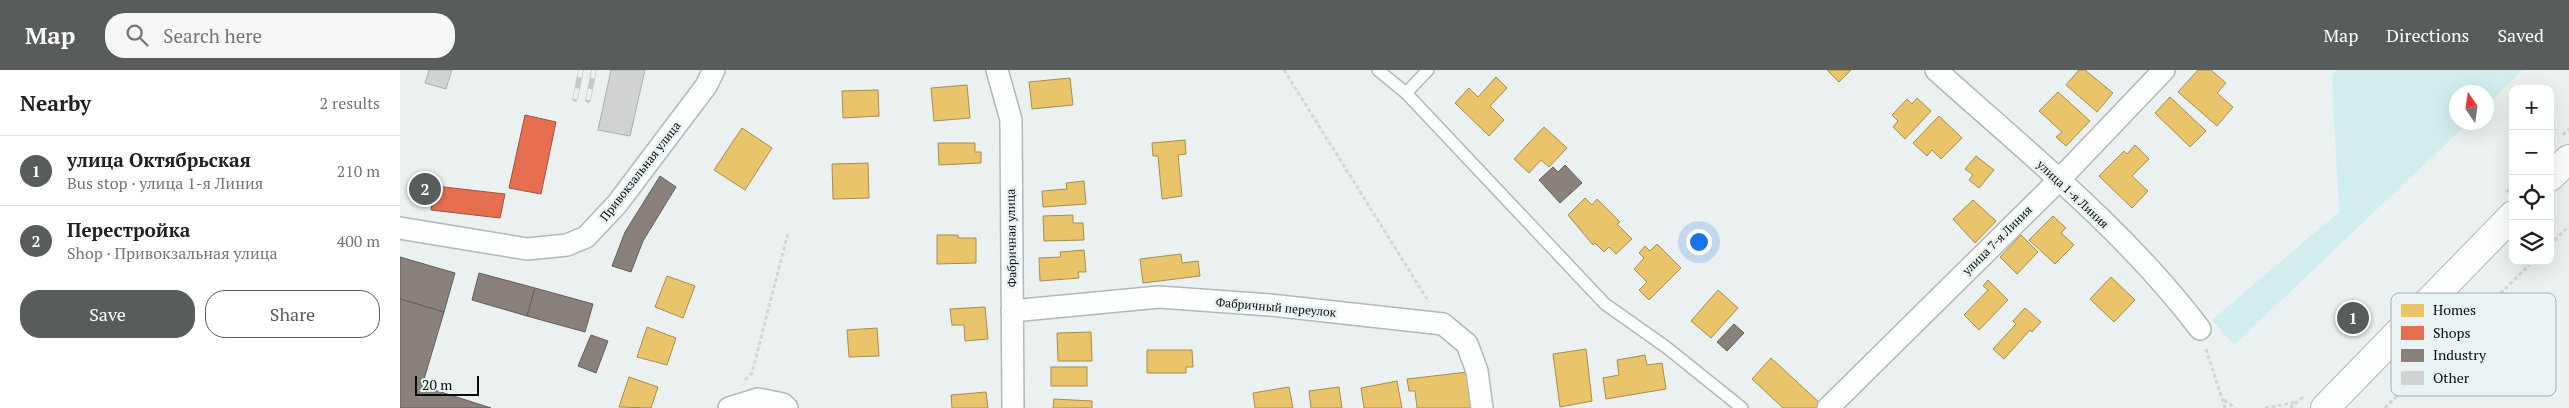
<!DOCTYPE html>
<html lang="en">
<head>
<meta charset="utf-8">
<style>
  :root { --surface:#fff; --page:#f6f6f6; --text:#202124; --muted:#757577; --line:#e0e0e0; --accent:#585c5c }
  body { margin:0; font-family:"PT Serif",serif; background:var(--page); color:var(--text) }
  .controls { position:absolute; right:15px; top:15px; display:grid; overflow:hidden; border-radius:10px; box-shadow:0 5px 20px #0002 }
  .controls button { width:45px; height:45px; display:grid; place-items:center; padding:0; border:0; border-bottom:1px solid var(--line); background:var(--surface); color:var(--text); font:25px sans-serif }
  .compass { position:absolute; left:2049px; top:15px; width:45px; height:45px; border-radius:50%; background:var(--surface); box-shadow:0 5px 20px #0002; rotate:347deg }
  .scale { position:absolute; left:15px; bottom:12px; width:64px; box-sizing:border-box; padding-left:5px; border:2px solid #090c0c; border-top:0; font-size:14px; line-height:18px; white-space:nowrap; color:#090c0c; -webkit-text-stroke:4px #e9f3f3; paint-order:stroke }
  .you { position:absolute; left:1298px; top:171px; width:18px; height:18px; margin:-12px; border:4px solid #fff; border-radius:50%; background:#1a73e8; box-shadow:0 0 0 8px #1a73e833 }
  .badge { display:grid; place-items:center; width:32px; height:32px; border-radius:50%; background:var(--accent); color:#fff; font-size:16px; font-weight:700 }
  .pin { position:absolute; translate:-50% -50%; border:2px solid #fff; box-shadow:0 1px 5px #0006 }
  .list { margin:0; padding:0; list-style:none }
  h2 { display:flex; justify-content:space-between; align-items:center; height:65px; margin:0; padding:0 20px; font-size:21px }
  h2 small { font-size:16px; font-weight:400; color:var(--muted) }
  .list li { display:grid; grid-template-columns:32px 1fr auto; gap:15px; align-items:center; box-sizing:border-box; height:70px; padding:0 20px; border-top:1px solid var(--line) }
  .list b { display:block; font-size:19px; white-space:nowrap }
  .list p { margin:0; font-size:16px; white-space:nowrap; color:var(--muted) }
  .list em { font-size:16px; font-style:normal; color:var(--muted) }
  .actions { display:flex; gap:10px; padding:15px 20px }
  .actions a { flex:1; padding:11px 0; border:1px solid var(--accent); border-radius:20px; text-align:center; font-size:18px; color:var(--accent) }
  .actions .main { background:var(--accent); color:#fff }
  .icon { flex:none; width:28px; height:28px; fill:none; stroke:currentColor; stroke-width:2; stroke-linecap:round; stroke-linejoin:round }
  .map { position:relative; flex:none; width:2169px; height:338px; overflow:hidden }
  header { display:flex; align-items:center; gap:30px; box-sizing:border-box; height:70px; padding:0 25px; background:var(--accent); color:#fff }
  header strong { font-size:24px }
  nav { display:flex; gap:28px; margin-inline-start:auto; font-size:18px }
  .search { width:350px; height:45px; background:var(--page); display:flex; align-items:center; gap:12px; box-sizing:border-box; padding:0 18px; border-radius:20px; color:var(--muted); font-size:19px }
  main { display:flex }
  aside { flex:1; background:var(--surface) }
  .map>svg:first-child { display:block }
  .green { fill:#d1eded }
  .homes { fill:#e9c46a; stroke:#a68d4e }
  .shops { fill:#e76f51; stroke:#a4513c }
  .industry { fill:#8a817c; stroke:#635e5a }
  .building { fill:#d1d3d2; stroke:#adaeae }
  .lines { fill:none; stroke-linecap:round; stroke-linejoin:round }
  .lane-casing { stroke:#b2b7b7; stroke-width:14 }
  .street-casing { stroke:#b2b7b7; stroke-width:24 }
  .secondary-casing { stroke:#b2b7b7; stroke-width:30 }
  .path { stroke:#d4d5d5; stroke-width:3; stroke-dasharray:4 2.5; stroke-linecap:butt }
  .lane { stroke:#fcfdfd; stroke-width:11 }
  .street { stroke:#fcfdfd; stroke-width:21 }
  .secondary { stroke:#fcfdfd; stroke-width:28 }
  .rail-casing { stroke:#c6c7c7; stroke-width:5.5 }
  .rail { stroke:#e9f3f3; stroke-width:4; stroke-dasharray:11; stroke-linecap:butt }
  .labels { text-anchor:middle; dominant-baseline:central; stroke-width:5; stroke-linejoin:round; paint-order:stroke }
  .street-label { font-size:12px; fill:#090c0c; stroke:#e9f3f3 }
  .key { fill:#e9f3f3; stroke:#a6aeae; stroke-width:1 }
  .key-label { font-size:14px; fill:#090c0c }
</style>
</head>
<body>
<header>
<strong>Map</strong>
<div class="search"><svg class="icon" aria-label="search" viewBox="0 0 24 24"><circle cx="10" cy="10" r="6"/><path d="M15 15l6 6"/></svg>Search here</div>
<nav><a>Map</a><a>Directions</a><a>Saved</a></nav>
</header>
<main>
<aside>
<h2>Nearby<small>2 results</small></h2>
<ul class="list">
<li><span class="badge">1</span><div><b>улица Октябрьская</b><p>Bus stop · улица 1-я Линия</p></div><em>210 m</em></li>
<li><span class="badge">2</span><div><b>Перестройка</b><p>Shop · Привокзальная улица</p></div><em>400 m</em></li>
</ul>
<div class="actions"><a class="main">Save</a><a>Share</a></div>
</aside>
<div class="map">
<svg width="2169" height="338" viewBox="0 0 2169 338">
  <rect width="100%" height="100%" fill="#ebf1f1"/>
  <path class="green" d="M1937,0H2123L2087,35L2086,22H2056V52L2068,53L1834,275L1812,250L1939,142L1932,6Z"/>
  <g class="homes">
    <path d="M1427,0H1451L1439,12Z"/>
    <path d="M1679,0H1685L1713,23L1697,42L1666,15Z"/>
    <path d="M1798,0H1811L1826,13L1817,23L1833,37L1817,56L1778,22Z"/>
    <path d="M1096,7L1107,18L1090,36L1104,50L1089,66L1055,33L1069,18L1078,27Z"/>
    <path d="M670,8L673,35L632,39L629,12Z"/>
    <path d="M567,15L570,48L534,51L531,18Z"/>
    <path d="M478,20L479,46L443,48L442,21Z"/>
    <path d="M1658,22L1690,51L1666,76L1656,67L1662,62L1639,41Z"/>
    <path d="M1770,27L1806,61L1790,77L1755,43Z"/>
    <path d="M1517,28L1531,41L1505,69L1493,57L1498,51L1492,45L1507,29L1512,34Z"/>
    <path d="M1539,46L1562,68L1541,89L1532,80L1527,86L1513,73Z"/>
    <path d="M1144,57L1167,78L1149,97L1141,90L1129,103L1114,89Z"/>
    <path d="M342,58L372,78L345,120L314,100Z"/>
    <path d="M785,70L786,84L778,85L782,126L762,129L758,86H753L752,73Z"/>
    <path d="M538,73H575V82H581V93L539,95Z"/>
    <path d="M1735,75L1749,89L1732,106L1748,121L1732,138L1699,106L1724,81L1727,84Z"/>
    <path d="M1576,86L1594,100L1579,118L1569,110L1573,105L1565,99Z"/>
    <path d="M468,93L469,128L433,129L432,94Z"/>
    <path d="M684,111L686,134L643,137L642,121L667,119L666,113Z"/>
    <path d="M1185,128L1192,135L1197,129L1220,152L1217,154L1232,169L1216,184L1209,177L1204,182L1195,173L1193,175L1168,145Z"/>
    <path d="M1573,130L1596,151L1575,173L1553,149Z"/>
    <path d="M673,145V153H683L684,170L644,171L643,146Z"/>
    <path d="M1653,146L1666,158L1661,163L1674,175L1655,194L1629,170Z"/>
    <path d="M537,165H558V168H576V193L537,194Z"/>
    <path d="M1621,165L1638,182L1617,204L1600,187Z"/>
    <path d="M1257,174L1281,198L1249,230L1239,220L1247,212L1234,199L1244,188L1239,183L1245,176L1250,181Z"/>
    <path d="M684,180L686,202H678L679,208L640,211L639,188L661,187L660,182Z"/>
    <path d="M781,184L782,193L798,191L800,206L743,213L740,189Z"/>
    <path d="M267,206L295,216L283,248L255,237Z"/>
    <path d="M1711,207L1735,230L1714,252L1690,229Z"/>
    <path d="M1588,210L1608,230L1579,260L1564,245L1588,220L1583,216Z"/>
    <path d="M1318,220L1338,238L1311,268L1291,251Z"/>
    <path d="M585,237L588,269L565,271L564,255H552L550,239Z"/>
    <path d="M1625,238L1641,252L1632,262L1630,260L1604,289L1593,279L1616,254L1613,251Z"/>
    <path d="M247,257L276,268L267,295L237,287Z"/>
    <path d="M477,258L479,286L449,287L447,260Z"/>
    <path d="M691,262L692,291H658L657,263Z"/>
    <path d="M1186,279L1192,331L1160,337L1153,284Z"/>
    <path d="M747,280H792L793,297H786V303H747Z"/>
    <path d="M1245,285L1247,295L1262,293L1266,319L1206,329L1203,308L1219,305L1217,290Z"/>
    <path d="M1371,288L1421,334L1418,338H1383L1352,309Z"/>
    <rect x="651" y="297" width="36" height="19"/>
    <path d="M1068,302L1073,338H1017L1015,321H1009L1007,309Z"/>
    <path d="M229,307L258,317L251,338L219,337Z"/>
    <path d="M997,311L1002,338H964L961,318Z"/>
    <path d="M889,317L893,338H855L853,323Z"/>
    <path d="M939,317L942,338H911L909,321Z"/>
    <path d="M586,322L588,338H552L551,325Z"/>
    <path d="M654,329L692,331V338H653Z"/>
  </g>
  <g class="shops">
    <path d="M125,45L156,52L141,124L109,118Z"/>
    <path d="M35,116L105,124L100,148L31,140Z"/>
  </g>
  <g class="industry">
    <path d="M1165,95L1182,113L1160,133L1139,110L1153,97L1158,102Z"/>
    <path d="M260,106L276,117L243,171L231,202L212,196L225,162Z"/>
    <path d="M0,187L55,203L44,242L0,229Z"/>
    <path d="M79,203L135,218L127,246L72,230Z"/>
    <path d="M135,218L193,234L185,262L127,246Z"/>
    <path d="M0,229L44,242L22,316L91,338H0Z"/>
    <path d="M1334,254L1344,263L1327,281L1317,272Z"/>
    <path d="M191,265L208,271L196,303L178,296Z"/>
  </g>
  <g class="building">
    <path d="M29,0H52L46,19L25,13Z"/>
    <path d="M211,0H245L230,66L198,60Z"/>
  </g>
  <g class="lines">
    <defs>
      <g id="lane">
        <path d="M978,0L1006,23L1205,234L1266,277L1342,338"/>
        <path d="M1006,23L1028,0"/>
      </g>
      <g id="street">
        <path d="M597,0L611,50L613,338"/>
        <path d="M1536,0C1627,82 1726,161 1800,259"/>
        <path d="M0,158L127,179L167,175L186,167L217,134L306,16L314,0"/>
        <path d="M612,241L759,227L870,235L1043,254L1067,274L1077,301L1082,338"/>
        <path d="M329,338L358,329L383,334L387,338"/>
        <path d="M1428,338L1659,110L1764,0"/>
      </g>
      <g id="secondary">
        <path d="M2150,107L2169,89"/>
        <path d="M1925,338L2113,145"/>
      </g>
    </defs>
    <use href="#lane" class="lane-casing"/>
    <use href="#street" class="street-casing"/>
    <use href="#secondary" class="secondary-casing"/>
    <g class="path">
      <path d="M884,0L1029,232"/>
      <path d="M2163,65L2169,59"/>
      <path d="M2106,122L2113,116"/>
      <path d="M2150,175L2169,156"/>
      <path d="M1806,279L1825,338"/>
      <path d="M345,310L352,303L388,163"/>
      <path d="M1824,330L1835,338"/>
      <path d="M1865,338L1897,332"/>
      <path d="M1890,338L1903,327"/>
      <path d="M1985,338L2133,191"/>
    </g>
    <use href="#lane" class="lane"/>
    <use href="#street" class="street"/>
    <use href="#secondary" class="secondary"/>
    <defs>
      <g id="rail">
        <path d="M175,29L181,0"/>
        <path d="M188,30L194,0"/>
      </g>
    </defs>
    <use href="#rail" class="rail-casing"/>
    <use href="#rail" class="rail"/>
  </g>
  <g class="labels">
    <g class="street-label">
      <text transform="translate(240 101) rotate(-52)">Привокзальная улица</text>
      <text transform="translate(1673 124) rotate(43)">улица 1-я Линия</text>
      <text transform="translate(611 168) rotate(-91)">Фабричная улица</text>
      <text transform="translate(1597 170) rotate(-45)">улица 7-я Линия</text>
      <text transform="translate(876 237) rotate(5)">Фабричный переулок</text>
    </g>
  </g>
  <rect x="1991" y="223" width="165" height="103" rx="8" class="key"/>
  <rect x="2001" y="234" width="23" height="13" fill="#e9c46a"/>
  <rect x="2001" y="256" width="23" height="14" fill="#e76f51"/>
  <rect x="2001" y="279" width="23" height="13" fill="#8a817c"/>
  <rect x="2001" y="301" width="23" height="14" fill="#d1d3d2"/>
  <g class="key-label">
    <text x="2033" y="245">Homes</text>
    <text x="2033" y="268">Shops</text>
    <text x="2033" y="290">Industry</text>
    <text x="2033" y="313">Other</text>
  </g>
</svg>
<div class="controls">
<button>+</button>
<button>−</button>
<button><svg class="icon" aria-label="locate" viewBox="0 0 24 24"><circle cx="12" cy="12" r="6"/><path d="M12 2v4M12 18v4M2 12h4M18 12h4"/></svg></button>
<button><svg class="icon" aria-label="layers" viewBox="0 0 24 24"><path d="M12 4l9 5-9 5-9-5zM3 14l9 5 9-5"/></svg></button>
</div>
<svg class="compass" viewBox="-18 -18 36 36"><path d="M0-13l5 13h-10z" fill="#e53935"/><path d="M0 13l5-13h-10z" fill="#757577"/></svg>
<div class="scale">20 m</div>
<div class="you"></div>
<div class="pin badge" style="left:1953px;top:248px">1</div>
<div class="pin badge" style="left:25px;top:119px">2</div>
</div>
</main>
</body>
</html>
